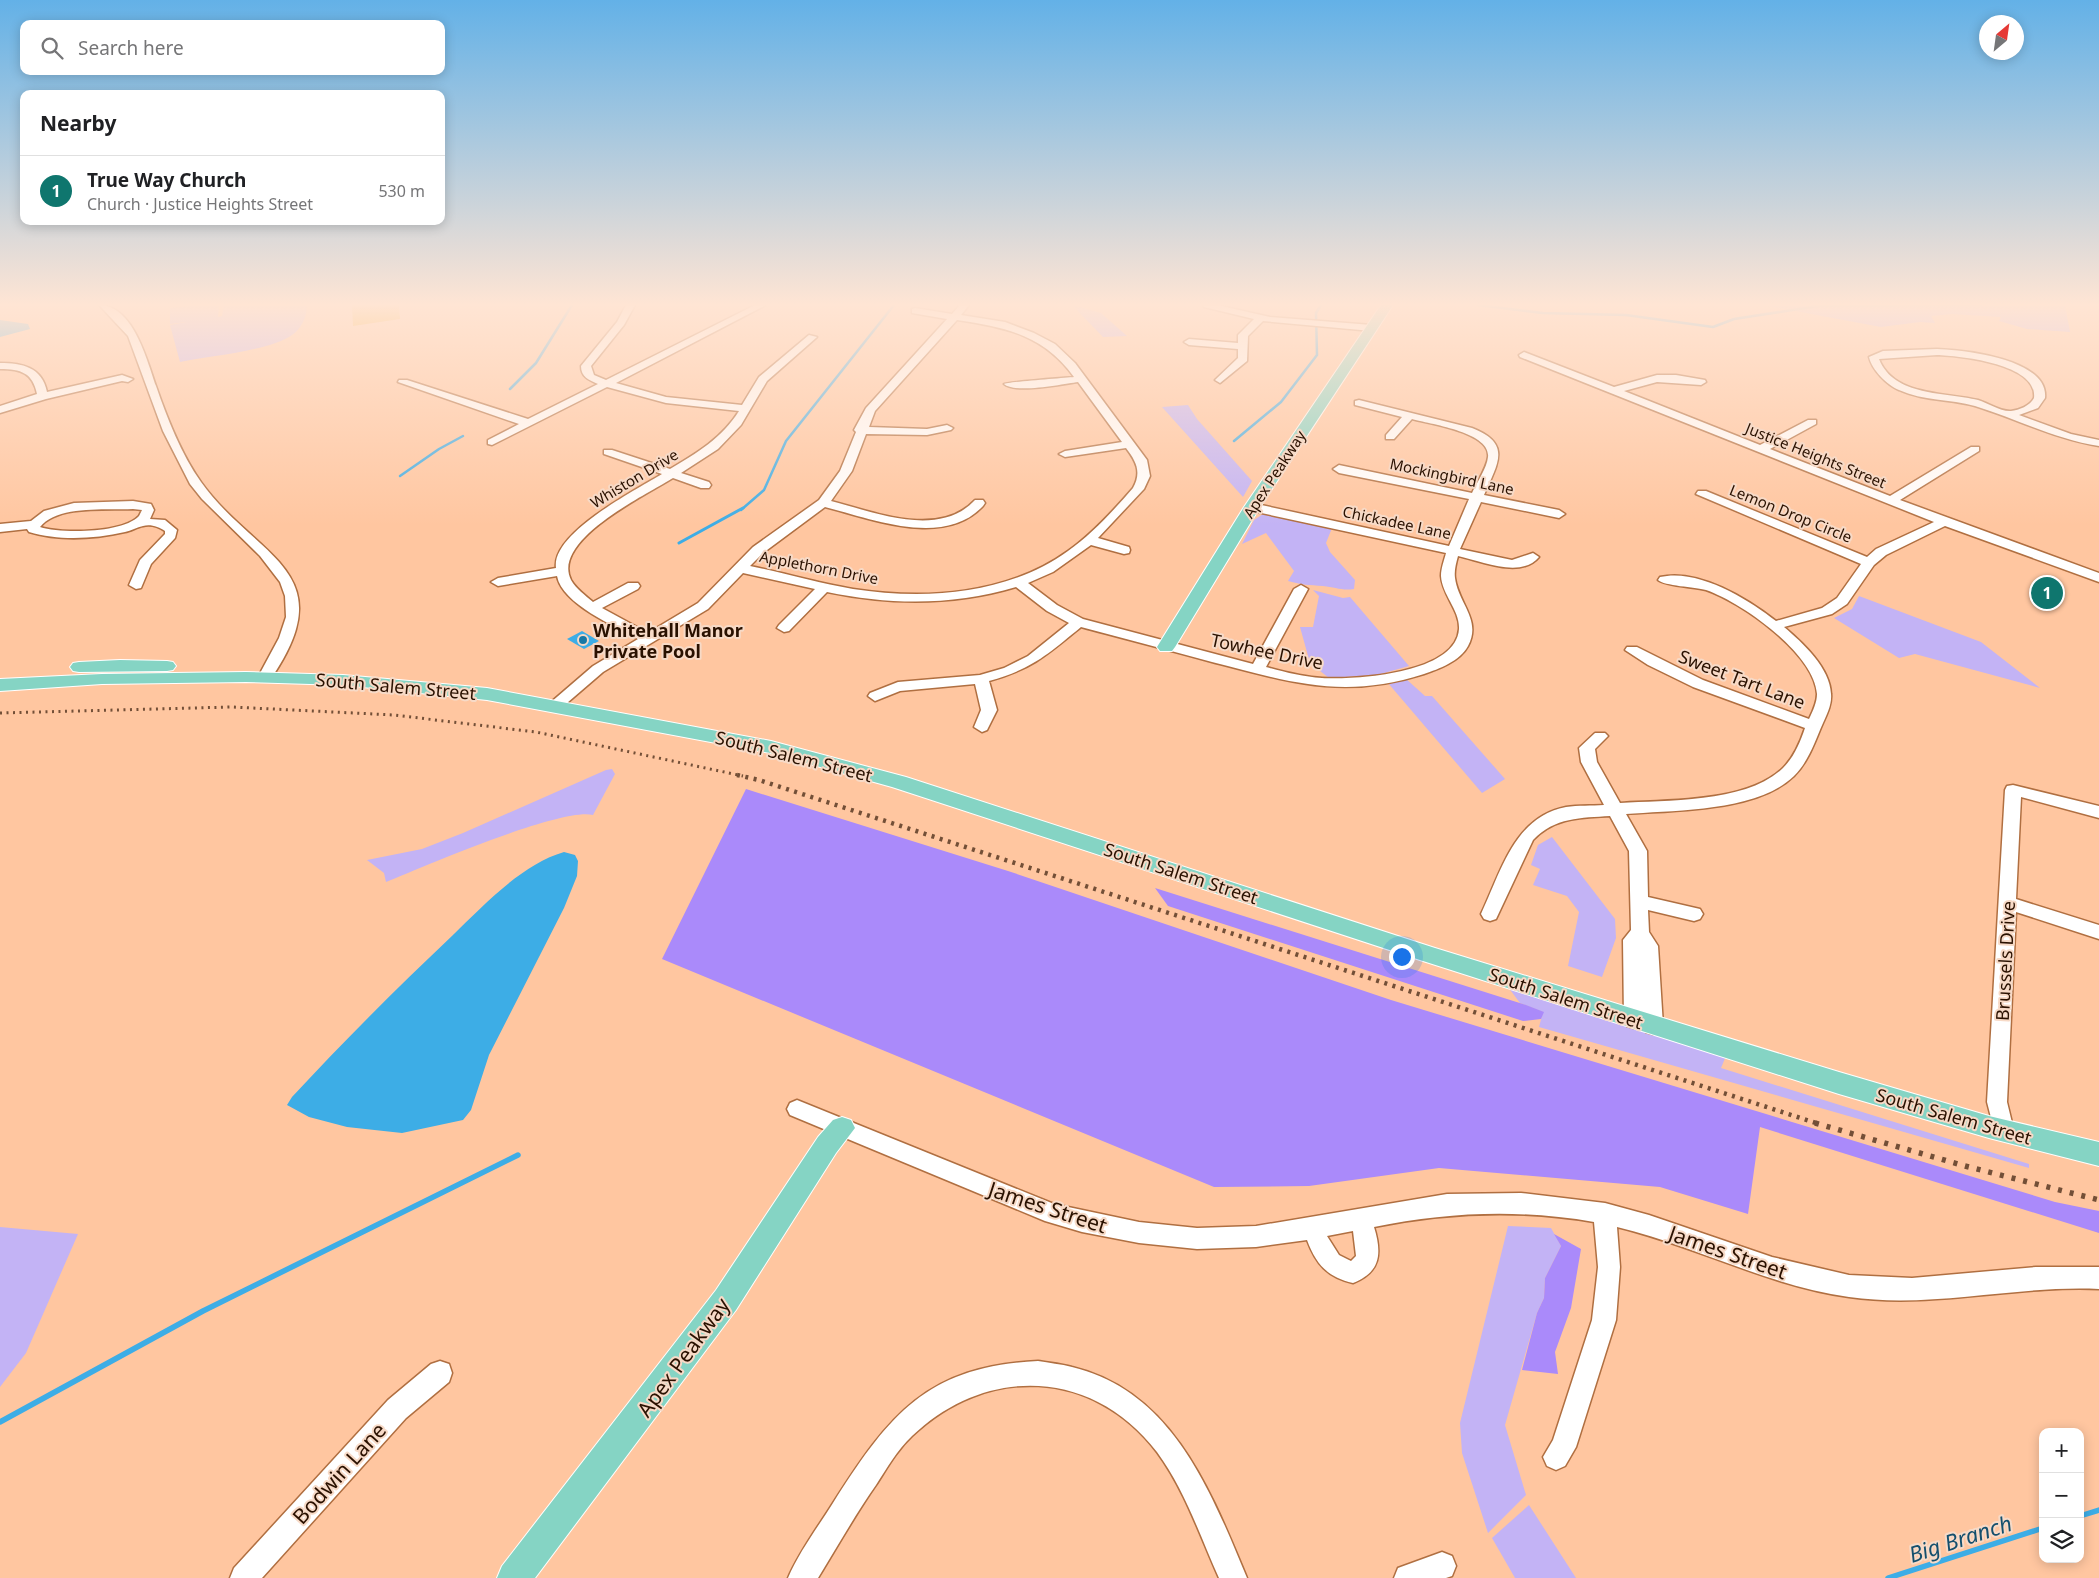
<!DOCTYPE html>
<html lang="en">
<head>
<meta charset="utf-8">
<style>
  body { margin:0; font-family:"Noto Sans",sans-serif; background:#f2f2f2; color:#202124 }
  .controls { position:absolute; right:15px; bottom:15px; display:grid; overflow:hidden; border-radius:10px; box-shadow:0 2px 12px #0003 }
  .controls button { width:45px; height:45px; display:grid; place-items:center; padding:0; border:0; border-bottom:1px solid #e0e0e0; background:#fff; color:#202124; font:25px sans-serif }
  .compass { position:absolute; left:1979px; top:15px; width:45px; height:45px; border-radius:50%; background:#fff; box-shadow:0 2px 12px #0003; rotate:29deg }
  .you { position:absolute; left:1401px; top:956px; width:18px; height:18px; margin:-12px; border:4px solid #fff; border-radius:50%; background:#1a73e8; box-shadow:0 0 0 8px #1a73e833 }
  .badge { display:grid; place-items:center; width:32px; height:32px; border-radius:50%; background:#0f766e; color:#fff; font-size:16px; font-weight:700 }
  .pin { position:absolute; translate:-50% -50%; border:2px solid #fff; box-shadow:0 1px 5px #0006 }
  .list { margin:0; padding:0; list-style:none }
  h2 { display:flex; justify-content:space-between; align-items:center; height:65px; margin:0; padding:0 20px; font-size:21px }
  h2 small { font-size:16px; font-weight:400; color:#757577 }
  .list li { display:grid; grid-template-columns:32px 1fr auto; gap:15px; align-items:center; box-sizing:border-box; height:70px; padding:0 20px; border-top:1px solid #e0e0e0 }
  .list b { display:block; font-size:19px; white-space:nowrap }
  .list p { margin:0; font-size:16px; white-space:nowrap; color:#757577 }
  .list em { font-size:16px; font-style:normal; color:#757577 }
  .icon { flex:none; width:28px; height:28px; fill:none; stroke:currentColor; stroke-width:2; stroke-linecap:round; stroke-linejoin:round }
  .map { position:relative; flex:none; width:2099px; height:1578px; overflow:hidden }
  .search { position:absolute; background:#fff; box-shadow:0 2px 12px #0003; left:20px; top:20px; width:425px; height:55px; display:flex; align-items:center; gap:12px; box-sizing:border-box; padding:0 18px; border-radius:10px; color:#757577; font-size:19px }
  .panel { position:absolute; background:#fff; box-shadow:0 2px 12px #0003; left:20px; top:90px; width:425px; height:135px; border-radius:10px }
  .map>svg:first-child { display:block }
  .green { fill:#c3b3f5 }
  .forest { fill:#aa8afa }
  .water { fill:#3dade6 }
  .lines { fill:none; stroke-linecap:round; stroke-linejoin:round }
  .stream-far2 { stroke:#3dade6; stroke-width:2.5 }
  .stream-far1 { stroke:#3dade6; stroke-width:3 }
  .stream { stroke:#3dade6; stroke-width:5.5 }
  .building { fill:#f1a510 }
  .minor-casing { stroke:#b06f41; stroke-width:3 }
  .major-casing { stroke:#fff; stroke-width:2 }
  .minor { fill:#fff; fill-rule:evenodd }
  .major { fill:#85d4c4; fill-rule:evenodd }
  .rail-far2 { stroke:#734f37; stroke-width:3; stroke-dasharray:2 4.5; stroke-linecap:butt }
  .rail-far1 { stroke:#734f37; stroke-width:4.5; stroke-dasharray:3 5.5; stroke-linecap:butt }
  .rail { stroke:#734f37; stroke-width:5.5; stroke-dasharray:4 8; stroke-linecap:butt }
  .poi-dot { fill:#1778a5; stroke:#f7dac7; stroke-width:2 }
  .labels { text-anchor:middle; dominant-baseline:central; stroke-width:4; stroke-linejoin:round; paint-order:stroke }
  .far-street-label { font-size:15px; fill:#2a1100; stroke:#f7dac7 }
  .poi-label { font-size:18px; font-weight:bold; fill:#2a1100; stroke:#f7dac7; text-anchor:start }
  .street-label { font-size:18px; fill:#2a1100; stroke:#f7dac7 }
  .near-street-label { font-size:21px; fill:#2a1100; stroke:#f7dac7 }
  .near-water-label { font-size:22px; font-style:italic; fill:#144f6d; stroke:#f7dac7 }
</style>
</head>
<body>
<div class="map">
<svg width="2099" height="1578" viewBox="0 0 2099 1578">
  <rect width="100%" height="100%" fill="#ffc6a0"/>
  <g class="green">
    <path d="M200,305h19l-1,12 4,-1 2,-11h83c0,11 -5,23 -15,30 -23,16 -82,21 -112,27l-10,-37 16,-3 -16,2v-16z"/>
    <path d="M1072,305l29,8 26,23 -24,1z"/>
    <path d="M1763,305h302l5,27 -43,-3 -28,-8 2,-4 -49,-3 -21,2 4,7 -15,-1 -39,5z"/>
    <path d="M1188,405l9,14 55,62 -9,16 -81,-90z"/>
    <path d="M1263,514l69,14 -6,15 4,9 25,28 -1,9c-12,2 -19,-2 -31,-3 -14,-1 -21,-1 -35,-5l6,-10 -28,-38 -24,11 12,-24z"/>
    <path d="M1313,590l30,8 7,-1 59,69 -32,9 -48,3 -19,-15 -10,-36h13l6,-31z"/>
    <path d="M1859,596l122,46 59,46 -125,-34 -16,4 -65,-40 18,-9z"/>
    <path d="M1405,678l20,18h7l73,83 -23,14 -94,-110z"/>
    <path d="M612,769l3,5 -22,41c-32,-8 -170,52 -207,67l-2,-9 -17,-13 55,-11 41,-16 143,-63z"/>
    <path d="M1552,837l63,82 1,19 -14,39 -34,-11 11,-54 -12,-16 -34,-11 7,-16 -9,-4 7,-20z"/>
    <path d="M1508,987l218,69 -5,12 308,96v4l-490,-141 4,-15 -23,-9z"/>
    <path d="M1508,1226l43,2 10,18 -16,32 -1,20 -7,15 -32,112 21,70 -38,38 -26,-80 -2,-30z"/>
    <path d="M0,1227l78,7 -52,119 -26,34z"/>
    <path d="M1529,1505l47,73h-61l-23,-40z"/>
  </g>
  <g class="forest">
    <path d="M746,789l262,82 383,129 664,202 44,9v22l-339,-106 -12,87 -88,-27 -221,-19 -130,18 -95,1 -552,-228z"/>
    <path d="M1155,888l371,117 18,7 -3,7 -18,2 -355,-115z"/>
    <path d="M1554,1234l27,15 -10,59 -16,44 3,22 -36,-4 15,-57 7,-15 1,-20 16,-32z"/>
  </g>
  <g class="water">
    <path d="M0,320l28,4 2,5 -30,8z"/>
    <path d="M582,631l17,10 -15,8 -17,-10z"/>
    <path d="M564,852l11,3 3,6 -1,15 -13,32 -75,147 -18,55 -8,10 -61,13 -55,-6 -38,-10 -22,-12 5,-8c52,-56 105,-109 161,-162 30,-29 69,-71 111,-83z"/>
  </g>
  <g class="lines">
    <g class="stream-far2">
      <path d="M1478,305l65,8 83,2 87,12 21,-8 84,-13 162,-1"/>
      <path d="M510,389l26,-26 36,-58"/>
      <path d="M1234,441l47,-39 36,-47 -1,-42 5,-8"/>
      <path d="M400,476l39,-27 24,-13"/>
      <path d="M741,510l23,-20 22,-49 108,-136"/>
    </g>
    <path class="stream-far1" d="M679,543l64,-35"/>
    <g class="stream">
      <path d="M0,1422l203,-111 315,-156"/>
      <path d="M2080,1516l19,-6"/>
      <path d="M1888,1578l155,-50"/>
    </g>
  </g>
  <path class="building" d="M352,305h47l1,14 -47,7z"/>
  <g class="lines">
    <defs>
      <g id="minor">
        <path d="M99,305c34,0 48,55 57,81 11,32 25,68 45,96 54,76 145,88 69,198h-10l-2,-3 21,-39 7,-21 -1,-21 -5,-14 -20,-26 -58,-57 -12,-15 -27,-53 -35,-95z"/>
        <path d="M626,305h9l-11,20 -33,41 3,9 12,5 149,-75h11l-150,78 50,14 76,8 17,-28 50,-42 8,2 -50,44 -26,44 -23,24 -37,24 28,9 2,3 -2,3h-8l-28,-10c-27,17 -122,62 -102,102 5,9 14,15 22,22l35,-19h10l2,3 -2,3 -36,19 46,25 50,-30 55,-56 66,-47 21,-29 16,-39 -2,-2 12,-22 81,-89 -35,-6v-4l3,-1 37,6 8,-9h9l-8,10 44,7 29,11 21,11 20,19 72,97 3,16 -6,13 -46,49 31,9 1,3 -1,3 -5,1 -33,-9 -38,27 -25,11 29,22 26,14 170,45 41,-75 7,-4 7,4 -42,78c18,5 37,10 56,11 32,2 134,-4 137,-49 1,-19 -17,-34 -18,-53 0,-8 3,-15 5,-23l-194,-42 -6,-4 6,-4 197,43 20,-47 -130,-26 -6,-4 6,-4 133,28c5,-11 15,-25 16,-36 3,-25 -59,-33 -76,-38l-18,20h-8v-4l16,-18 -47,-12v-4l4,-1 113,28c41,16 25,36 12,67l75,15 6,4 -6,4 -78,-16 -21,47 52,11 21,-7 6,4c-18,22 -58,4 -81,-1 -2,7 -4,15 -3,22 3,25 27,42 13,68 -8,15 -29,23 -44,28 -81,26 -134,8 -212,-12 -43,-12 -87,-23 -131,-35 -34,28 -49,42 -92,54l8,29 -10,20 -5,2 -8,-5 7,-17 -6,-26 -75,7 -25,10 -7,-5 2,-3 28,-11 82,-7 24,-7 24,-12 41,-33 -22,-12 -31,-24c-63,19 -126,18 -189,5l-38,39 -5,1 -7,-4 2,-3 36,-36 -72,-16 -35,36 -105,63 -43,37 -5,2 -8,-5 3,-3 43,-37 45,-27c-23,-13 -76,-35 -81,-63l-59,10 -7,-4 7,-4 58,-10c-5,-35 80,-78 106,-94l-58,-20v-4h8l58,19c27,-16 52,-31 69,-58l-73,-8 -59,-16 -115,58 -4,-1v-4l31,-16 -121,-42 1,-2h8l121,39 70,-35c-9,-4 -17,-7 -17,-18l36,-44zM957,320c48,7 87,15 117,57 -10,1 -68,5 -70,7 11,10 59,0 74,-2l44,60 -57,9 -6,3 6,3 61,-9c10,13 16,24 7,40 -19,22 -42,47 -65,63 -61,44 -143,49 -215,38 -35,-6 -69,-16 -103,-23l13,-13 62,-46c47,12 119,41 158,-1l2,-3 -2,-3h-8c-36,39 -101,12 -144,1l21,-30 14,-37 61,1 24,-5 2,-2 -6,-3 -20,4 -58,-2 6,-16z"/>
        <path d="M1203,305h14l53,12 102,8 5,3 -5,3 -109,-10 -15,15 -1,25 -27,22 -5,-3 23,-22v-9l-49,-4 -5,-3 5,-3 49,4v-8l16,-16 -50,-12z"/>
        <path d="M1937,349c27,1 112,10 108,49l-7,10 -19,7 52,19 28,6v6c-44,-7 -82,-27 -124,-40 -25,-7 -52,-5 -76,-16 -12,-5 -27,-20 -30,-33l14,-6zM1937,355c24,1 101,9 97,43 -4,8 -15,12 -23,13 -10,1 -23,-8 -33,-11 -32,-8 -84,-3 -99,-41z"/>
        <path d="M1524,352l90,35 43,-12h19l29,5 1,2 -5,3 -44,-3 -33,9 136,54 48,-25h8v4l-46,25 120,47 81,-49h8v4l-79,49 199,73v9l-154,-56 -59,29 -12,10 -27,39 -15,10 -48,13c19,16 46,41 47,67 1,10 -4,20 -8,29 -8,18 -14,38 -29,53 -37,36 -120,34 -168,38l21,37 1,46 52,12 3,5 -3,5 -6,2 -46,-11 1,22 9,14 5,80 -3,6 -7,2 -7,-2 -3,-11 -2,5 -7,2 -7,-2 -3,-6 -1,-80 8,-10 -2,-79 -19,-35c-29,2 -55,1 -77,24l-37,79 -6,2 -6,-2 -3,-5c20,-42 33,-97 85,-107 12,-2 26,-1 38,-2l-23,-43 -2,-14 16,-15h10l3,3 -13,13 2,13 23,41c47,-3 127,0 163,-35 11,-11 17,-25 22,-40l-112,-41 -45,-22 -23,-15 2,-3h10l66,33 106,39c4,-8 8,-17 8,-25 -3,-41 -76,-92 -111,-104 -11,-3 -42,-4 -48,-10l2,-3c38,-9 88,22 116,44l46,-13 15,-10 24,-34 -165,-70 2,-3h8l161,66 9,-8 58,-27 -414,-165 -1,-2z"/>
        <path d="M0,363c22,0 42,4 47,29l75,-17 11,4 -5,3 -6,-1 -76,18 -46,14v-7l37,-12c-4,-21 -16,-25 -37,-25z"/>
        <path d="M133,501l18,3 3,6 -4,9 15,1 12,10 -2,8 -24,26 -10,24 -5,1 -7,-4 11,-25 25,-26v-3c-6,-4 -14,-7 -22,-5 -6,1 -12,5 -18,6 -31,7 -66,9 -96,0l-2,-3 -27,3v-8l31,-3 13,-10 30,-8zM133,509l9,1 -3,6c-16,17 -77,18 -99,11 17,-22 67,-17 93,-18z"/>
        <path d="M2013,785l86,21v12l-78,-21 -5,102 83,26v14l-83,-27 -9,190 7,29 -4,6 -7,3 -7,-3 -9,-35 18,-312 2,-4z"/>
        <path d="M797,1100l257,104 85,18 58,6 59,-2 191,-32 74,-1 84,10 44,12 123,42 77,18 63,3 124,-11h63v22c-83,-4 -167,20 -250,8 -80,-11 -153,-51 -232,-70l3,40 -4,53 -40,127 -11,19 -9,4 -9,-4 -4,-9 10,-17 39,-120 6,-53 -4,-45c-75,-13 -146,-10 -220,5 8,26 7,45 -21,56 -26,-6 -37,-19 -46,-43l-51,7 -59,2 -58,-6 -57,-11 -37,-11 -255,-106 -3,-6 3,-6zM1353,1231l3,25 -5,5 -12,-6 -12,-19z"/>
        <path d="M440,1361l9,3 3,9 -3,9 -43,36 -144,160h-32l4,-10 154,-168 43,-36z"/>
        <path d="M1038,1361c11,2 23,3 34,6 101,24 139,125 175,211h-28c-19,-42 -34,-88 -62,-126 -64,-84 -171,-87 -245,-16 -15,14 -25,32 -36,49 -21,30 -39,62 -58,93h-30c11,-26 30,-51 45,-75 56,-88 94,-137 205,-142z"/>
        <path d="M1442,1552l10,4 4,10 -4,10 -6,2h-52l4,-10z"/>
      </g>
      <g id="major">
        <path d="M1381,305h12l-133,202 -85,140 -3,4h-12l-3,-4 87,-140z"/>
        <path d="M120,660l47,1 6,1 3,4 -3,4 -6,1 -88,1 -6,-1 -3,-4 3,-4 6,-1z"/>
        <path d="M246,672l97,3 144,13 284,53 135,36 529,171 404,124 150,44 110,26v24l-110,-28 -150,-44 -416,-133 -531,-174 -122,-34 -283,-53 -144,-15 -97,-3 -144,2 -102,7v-12l102,-5z"/>
        <path d="M842,1117l9,3 4,8 -19,25 -100,157 -201,268h-38l5,-12 214,-276 102,-153 15,-17z"/>
      </g>
    </defs>
    <use href="#minor" class="minor-casing"/>
    <use href="#major" class="major-casing"/>
    <use href="#minor" class="minor"/>
    <use href="#major" class="major"/>
    <path class="rail-far2" d="M0,713l232,-6 162,8 142,17 207,44"/>
    <path class="rail-far1" d="M737,775l22,5 1060,344"/>
    <path class="rail" d="M1815,1123l150,43 134,34"/>
  </g>
  <linearGradient id="sky" x2="0" y2="1"><stop stop-color="#63b1e7"/><stop offset="0.58" stop-color="#ffe5d4"/><stop offset="1" stop-color="#ffe5d4" stop-opacity="0"/></linearGradient>
  <rect width="2099" height="525" fill="url(#sky)"/>
  <circle class="poi-dot" cx="583" cy="640" r="5"/>
  <g class="labels">
    <g class="far-street-label">
      <text transform="translate(1816 455) rotate(22)">Justice Heights Street</text>
      <text transform="translate(1274 474) rotate(-57)">Apex Peakway</text>
      <text transform="translate(1452 476) rotate(12)">Mockingbird Lane</text>
      <text transform="translate(634 478) rotate(-31)">Whiston Drive</text>
      <text transform="translate(1791 513) rotate(22)">Lemon Drop Circle</text>
      <text transform="translate(1397 522) rotate(12)">Chickadee Lane</text>
      <text transform="translate(819 567) rotate(11)">Applethorn Drive</text>
    </g>
    <g class="poi-label">
      <text x="593" y="630">Whitehall Manor<tspan x="593" dy="21">Private Pool</tspan></text>
    </g>
    <g class="street-label">
      <text transform="translate(1267 651) rotate(12)">Towhee Drive</text>
      <text transform="translate(1742 679) rotate(21)">Sweet Tart Lane</text>
      <text transform="translate(396 686) rotate(5)">South Salem Street</text>
      <text transform="translate(794 756) rotate(14)">South Salem Street</text>
      <text transform="translate(1181 873) rotate(18)">South Salem Street</text>
      <text transform="translate(2005 961) rotate(-87)">Brussels Drive</text>
      <text transform="translate(1566 998) rotate(18)">South Salem Street</text>
      <text transform="translate(1954 1116) rotate(16)">South Salem Street</text>
    </g>
    <g class="near-street-label">
      <text transform="translate(1048 1207) rotate(18)">James Street</text>
      <text transform="translate(1728 1252) rotate(19)">James Street</text>
      <text transform="translate(683 1357) rotate(-54)">Apex Peakway</text>
      <text transform="translate(339 1473) rotate(-48)">Bodwin Lane</text>
    </g>
    <g class="near-water-label">
      <text transform="translate(1960 1538) rotate(-18)">Big Branch</text>
    </g>
  </g>
</svg>
<div class="controls">
<button>+</button>
<button>−</button>
<button><svg class="icon" aria-label="layers" viewBox="0 0 24 24"><path d="M12 4l9 5-9 5-9-5zM3 14l9 5 9-5"/></svg></button>
</div>
<svg class="compass" viewBox="-18 -18 36 36"><path d="M0-13l5 13h-10z" fill="#e53935"/><path d="M0 13l5-13h-10z" fill="#757577"/></svg>
<div class="you"></div>
<div class="pin badge" style="left:2047px;top:593px">1</div>
<div class="search"><svg class="icon" aria-label="search" viewBox="0 0 24 24"><circle cx="10" cy="10" r="6"/><path d="M15 15l6 6"/></svg>Search here</div>
<section class="panel">
<h2>Nearby<small></small></h2>
<ul class="list">
<li><span class="badge">1</span><div><b>True Way Church</b><p>Church · Justice Heights Street</p></div><em>530 m</em></li>
</ul>
</section>
</div>
</body>
</html>
